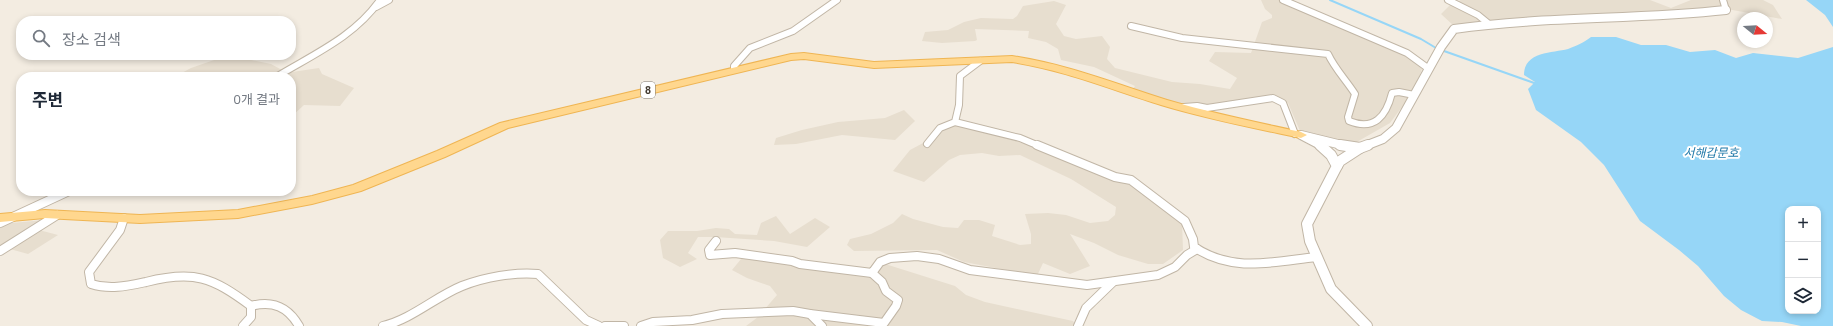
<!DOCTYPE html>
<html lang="ko">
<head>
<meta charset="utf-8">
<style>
  body { margin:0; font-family:"IBM Plex Sans","Noto Sans KR",sans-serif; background:#f2f2f3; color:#1f2937 }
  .controls { position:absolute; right:12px; bottom:12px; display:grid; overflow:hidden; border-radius:8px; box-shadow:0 2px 6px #0003 }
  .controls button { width:36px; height:36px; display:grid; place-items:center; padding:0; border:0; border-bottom:1px solid #e0e1e3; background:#fff; color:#1f2937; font:20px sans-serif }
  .compass { position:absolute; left:1737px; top:12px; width:36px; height:36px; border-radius:50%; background:#fff; box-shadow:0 2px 6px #0003; rotate:108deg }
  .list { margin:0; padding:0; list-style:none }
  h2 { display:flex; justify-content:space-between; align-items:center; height:52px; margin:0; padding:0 16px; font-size:17px }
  h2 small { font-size:13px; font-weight:400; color:#747a83 }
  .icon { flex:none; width:22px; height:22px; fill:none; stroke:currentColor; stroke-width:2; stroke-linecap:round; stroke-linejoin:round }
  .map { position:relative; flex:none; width:1833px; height:326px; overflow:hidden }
  .search { position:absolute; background:#fff; box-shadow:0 2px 6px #0003; left:16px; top:16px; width:280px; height:44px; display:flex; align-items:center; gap:10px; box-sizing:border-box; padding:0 14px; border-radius:16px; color:#747a83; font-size:15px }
  .panel { position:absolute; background:#fff; box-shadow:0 2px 6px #0003; left:16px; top:72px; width:280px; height:124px; border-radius:16px }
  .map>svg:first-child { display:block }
  .residential { fill:#e7decf }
  .water { fill:#96d6f7; fill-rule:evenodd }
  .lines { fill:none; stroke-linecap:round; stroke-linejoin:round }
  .stream { stroke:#96d6f7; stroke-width:2 }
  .minor-far1-casing { stroke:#c1b6a6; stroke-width:8 }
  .minor-casing { stroke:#c1b6a6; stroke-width:10 }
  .tertiary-far1-casing { stroke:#c1b6a6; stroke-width:10 }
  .tertiary-casing { stroke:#c1b6a6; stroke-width:12 }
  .primary-casing { stroke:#efb553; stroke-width:2 }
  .minor-far1 { stroke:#fff; stroke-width:6 }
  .minor { stroke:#fff; stroke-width:8 }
  .tertiary-far1 { stroke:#fff; stroke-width:8 }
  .tertiary { stroke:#fff; stroke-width:10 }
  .primary { fill:#ffd78e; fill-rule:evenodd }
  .labels { text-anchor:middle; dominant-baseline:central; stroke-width:4; stroke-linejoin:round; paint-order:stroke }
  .shield { fill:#fff; stroke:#7c7670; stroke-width:1 }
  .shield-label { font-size:10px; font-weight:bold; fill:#443c32 }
  .water-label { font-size:12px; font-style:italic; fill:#1f78a8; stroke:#fff }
</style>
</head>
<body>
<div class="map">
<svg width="1833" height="326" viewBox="0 0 1833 326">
  <rect width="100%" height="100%" fill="#f3ece1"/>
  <g class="residential">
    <path d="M1261,0h26l124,58 11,11 -8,22 -24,32 -35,20 -23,-2 -32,-10 -12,-28 -14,-8 -71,12 -52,-7 -19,-10 3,-4 -41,-19 -33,-7 -3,-11 -12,-7 -18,-4 1,-7 -54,-2 2,11 -2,1 -33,2 -20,-2 3,-9 23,-2 16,-8 17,-4 32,1 4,-3 6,-10 31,-5 12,4 -10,19 8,12 12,3 26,-3 8,11 -3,12 8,9 57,14 28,2 30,5 7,-11 -28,-17 6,-9 36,1 11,-31 10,-4v-3l-7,-6z"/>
    <path d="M1461,0h189l21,8 20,-8h72l10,5 9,14 -55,-10 -273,17 -13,-12 10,-10z"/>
    <path d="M241,58l30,6 11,6 10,2 27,-4 3,6 32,14 -14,18 -36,-1 -13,12v-40h-117l17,-9 26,-9z"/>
    <path d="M904,110l11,11 -20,19 -53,-5 -46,9 -22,1 2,-7 26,-8 36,-8 47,-4z"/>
    <path d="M956,123l89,27 83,32 54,40 1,28 -20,14h-15l-30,-9 -24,-12 -24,-9 20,32 -20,8 -27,-11 -6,13 -73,-14 -27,-12 -83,1 -7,-6 3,-6 21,-5 22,-11 9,-9 11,5 30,8 15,1 6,-8h15l16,5 -3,11 28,9 11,-1v-10l-6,-20 23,-1 18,2 24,8 18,-2 7,-6 1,-8 -45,-28 -51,-24 -21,1 -17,-3 -22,2 -11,5 -25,22 -31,-11 17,-21 15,-8 16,-16z"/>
    <path d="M776,216l14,18 25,-16 15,9 -23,20 -33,-6 -59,-4h-17l-10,16 9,6 -17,8 -17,-9 -3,-18 8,-9h29l19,-3 13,1 6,5 22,1 4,-12z"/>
    <path d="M45,220l-6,10 19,5 -30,19 -18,-5 -10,6v-31z"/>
    <path d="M746,253l121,19 15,-9 73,23 11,9 19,7 88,19 3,5h-330l12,-9 19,-22 -7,-9 -23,-8 -15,-8z"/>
  </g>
  <g class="water">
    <path d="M1806,0h27v27l-8,-12z"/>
    <path d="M1591,37h25l25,8h25l24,7 25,-2 21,8 17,-5 45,5 35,-11v279h-32l-19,-4 -20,-1 -21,-11 -17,-14 -26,-30 -19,-16 -39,-29 -36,-56 -23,-23 -45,-32 -8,-21 7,-7 -11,-7c0,-24 29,-22 44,-26 8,-3 17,-7 23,-12zM1788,209h30v102h-30z"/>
  </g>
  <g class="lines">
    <g class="stream">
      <path d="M1330,0l91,39 15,9"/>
      <path d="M1444,51l93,33"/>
    </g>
    <defs>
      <g id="minor-far1">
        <path d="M1283,0l124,53 22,16"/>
        <path d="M1448,0l30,15 11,9"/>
        <path d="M1723,0l3,10"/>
        <path d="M376,7l13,-7"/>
        <path d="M1131,26l51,12 146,16c7,15 18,26 27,40l-7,23 1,4c25,10 37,-4 43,-28l7,-1 15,3"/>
        <path d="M734,70v-4l16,-18 43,-17 44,-31"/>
        <path d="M276,77c38,-23 78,-40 104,-77"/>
        <path d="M1184,107l13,-1 10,2 66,-10 10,5 12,31"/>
        <path d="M955,122l65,16 19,8"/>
        <path d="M927,144l13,-16 15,-6 4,-17 1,-29 20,-15"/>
      </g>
      <g id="minor">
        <path d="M1037,145l78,32 16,3 54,41 8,18 1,8c39,26 78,15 122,10"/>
        <path d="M124,218l-4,12 -31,42 2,12c19,6 36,2 55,-2 48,-12 66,-5 105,24v11l-8,9"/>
        <path d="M0,223l69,-32"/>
        <path d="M716,241l-7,9 1,5 25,-2 57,8 8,3 72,9 8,-11 10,-4 27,-2 22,3 31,11 117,15 71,-10 17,-8 12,-12 10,-6"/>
        <path d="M0,251l57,-36"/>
        <path d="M251,306c22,-6 37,1 48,20"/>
        <path d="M810,314l74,9 12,-17 2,-6 -12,-9 -4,-9 -10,-9"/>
        <path d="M383,326c29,-7 52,-29 79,-40 23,-9 52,-14 76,-12l48,46 13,6"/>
        <path d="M605,326h19"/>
        <path d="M641,326l12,-4 39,-2 30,-6 71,-3 17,3 12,12"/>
        <path d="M1078,326l8,-18 27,-26"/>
      </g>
      <g id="tertiary-far1">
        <path d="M1322,146l-21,-11 45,11"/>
        <path d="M1365,146l18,-7 13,-11 45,-81 13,-18c90,-13 181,-9 272,-19"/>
      </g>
      <g id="tertiary">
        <path d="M1320,145l11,10 6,11 -30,58 3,17 21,48 36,37"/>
        <path d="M1340,145l20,3 8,-3"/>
        <path d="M1337,166l3,-5 20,-13"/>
      </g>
      <path id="primary" d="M804,53l70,9 138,-6c54,8 104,28 155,44 44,13 89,22 134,32l6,3 -6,3c-47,-10 -94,-19 -140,-33 -49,-15 -97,-35 -149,-43l-138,6 -70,-9 -13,1 -283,68 -63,29 -84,34 -49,13 -74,14 -98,5 -95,-5 -45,4v-8l45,-4 95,5 98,-5 74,-14 41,-11 84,-34 63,-28 291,-69z"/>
    </defs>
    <use href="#minor-far1" class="minor-far1-casing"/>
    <use href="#minor" class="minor-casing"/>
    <use href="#tertiary-far1" class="tertiary-far1-casing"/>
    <use href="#tertiary" class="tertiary-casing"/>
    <use href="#primary" class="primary-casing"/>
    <use href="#minor-far1" class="minor-far1"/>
    <use href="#minor" class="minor"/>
    <use href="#tertiary-far1" class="tertiary-far1"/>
    <use href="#tertiary" class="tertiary"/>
    <use href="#primary" class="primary"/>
  </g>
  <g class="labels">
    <rect class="shield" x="641" y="82" width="14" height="16" rx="3"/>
    <g class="shield-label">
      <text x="648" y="90">8</text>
    </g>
    <g class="water-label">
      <text x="1711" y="152">서해갑문호</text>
    </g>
  </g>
</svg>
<div class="controls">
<button>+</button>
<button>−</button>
<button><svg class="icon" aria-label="layers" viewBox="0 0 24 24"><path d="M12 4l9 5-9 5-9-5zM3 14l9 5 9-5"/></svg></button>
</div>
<svg class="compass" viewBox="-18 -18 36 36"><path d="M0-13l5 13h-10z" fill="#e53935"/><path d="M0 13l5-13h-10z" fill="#747a83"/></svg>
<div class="search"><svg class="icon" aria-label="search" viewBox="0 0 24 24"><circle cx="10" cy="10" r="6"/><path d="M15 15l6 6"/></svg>장소 검색</div>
<section class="panel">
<h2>주변<small>0개 결과</small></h2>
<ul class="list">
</ul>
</section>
</div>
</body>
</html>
